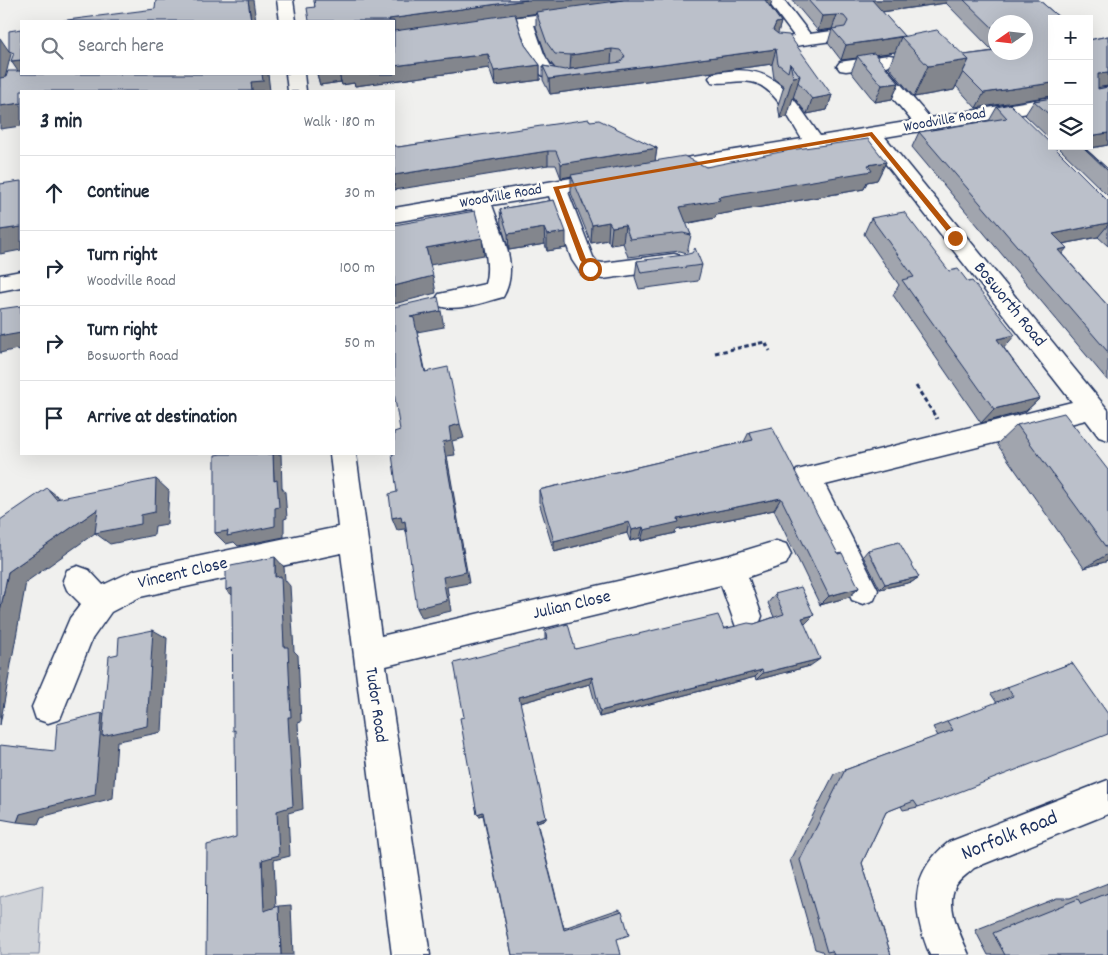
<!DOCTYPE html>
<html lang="en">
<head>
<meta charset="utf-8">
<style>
  body { margin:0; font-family:Dekko,sans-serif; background:#f2f2f3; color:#1f2937 }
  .controls { position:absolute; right:15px; top:15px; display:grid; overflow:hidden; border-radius:0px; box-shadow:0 5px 20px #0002 }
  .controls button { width:45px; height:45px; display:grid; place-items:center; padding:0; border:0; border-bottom:1px solid #e0e1e3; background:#fff; color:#1f2937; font:25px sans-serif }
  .compass { position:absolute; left:988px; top:15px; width:45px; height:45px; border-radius:50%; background:#fff; box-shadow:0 5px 20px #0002; rotate:256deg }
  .stop { position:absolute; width:15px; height:15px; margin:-11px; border:4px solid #b45309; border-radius:50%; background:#fff }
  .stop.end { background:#b45309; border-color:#fff; box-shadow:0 1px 5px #0008 }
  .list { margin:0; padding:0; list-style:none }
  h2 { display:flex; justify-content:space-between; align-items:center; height:65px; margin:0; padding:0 20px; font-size:21px }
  h2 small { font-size:16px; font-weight:400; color:#747a83 }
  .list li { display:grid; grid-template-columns:32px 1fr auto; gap:15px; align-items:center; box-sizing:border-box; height:75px; padding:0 20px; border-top:1px solid #e0e1e3 }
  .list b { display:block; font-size:19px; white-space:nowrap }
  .list p { margin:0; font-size:16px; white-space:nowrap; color:#747a83 }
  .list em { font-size:16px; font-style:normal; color:#747a83 }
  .icon { flex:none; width:28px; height:28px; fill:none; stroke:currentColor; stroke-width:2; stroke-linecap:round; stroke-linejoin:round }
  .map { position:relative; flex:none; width:1108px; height:955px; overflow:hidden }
  .search { position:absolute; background:#fff; box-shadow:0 5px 20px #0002; left:20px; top:20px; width:375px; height:55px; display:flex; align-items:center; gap:12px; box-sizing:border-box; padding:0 18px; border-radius:0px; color:#747a83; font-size:19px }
  .panel { position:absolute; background:#fff; box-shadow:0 5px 20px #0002; left:20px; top:90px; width:375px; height:365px; border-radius:0px }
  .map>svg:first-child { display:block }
  .green { fill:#d0d3d8; stroke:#76819b }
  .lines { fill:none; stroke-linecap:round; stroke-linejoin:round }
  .minor-casing { stroke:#1b2f5e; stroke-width:3 }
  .path { stroke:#1b2f5e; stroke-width:3; stroke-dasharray:4.5 3; stroke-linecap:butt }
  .minor { fill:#fdfcf7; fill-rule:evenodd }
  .wall { fill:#a1a5ae; stroke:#1b2f5e; fill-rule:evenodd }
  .shaded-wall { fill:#83868d; stroke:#1b2f5e }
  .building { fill:#bbc0ca; stroke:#1b2f5e }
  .route { fill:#b45309 }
  .labels { text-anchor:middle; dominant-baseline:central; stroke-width:5; stroke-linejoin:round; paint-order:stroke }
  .far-street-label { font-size:15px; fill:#1b2f5e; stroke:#fdfcf7 }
  .street-label { font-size:18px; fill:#1b2f5e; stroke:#fdfcf7 }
  .near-street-label { font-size:21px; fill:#1b2f5e; stroke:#fdfcf7 }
</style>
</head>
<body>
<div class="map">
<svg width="1108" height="955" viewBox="0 0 1108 955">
  <rect width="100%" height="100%" fill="#f0f0ee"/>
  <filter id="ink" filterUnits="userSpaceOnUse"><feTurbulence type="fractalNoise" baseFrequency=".02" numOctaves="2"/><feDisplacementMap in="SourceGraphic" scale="10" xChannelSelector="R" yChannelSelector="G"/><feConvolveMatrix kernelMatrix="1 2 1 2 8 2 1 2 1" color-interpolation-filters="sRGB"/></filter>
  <g filter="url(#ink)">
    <path class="green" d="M43,885l-4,70h-39v-58z"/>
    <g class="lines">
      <defs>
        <g id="minor">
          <path d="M277,0h16l3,21h-16z"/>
          <path d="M767,0h17l26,34 22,-3 6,1 3,4 -3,4 -6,1 -52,7 -6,-1 -3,-4 3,-4 20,-3z"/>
          <path d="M573,10l6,1 2,4 -2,4 -45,6 10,29 7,12 12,5 20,1 3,4 -3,4c-45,11 -54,-17 -65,-53l-36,5 -6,-1 -3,-4 3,-4 6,-1z"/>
          <path d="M889,55l6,1 3,4 -3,4 -10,2 45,52 122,-21v12l-167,28 223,273v30l-9,-3 -13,-17 -261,65 53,105 -4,10 -11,4 -11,-4 -59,-122 4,-8 275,-68 -205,-262 -206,36 -7,-2 -3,-5 3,-5 7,-2 141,-23c-12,-18 -27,-53 -51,-57 -13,-3 -27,3 -39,0l-3,-4 3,-4c61,-15 77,18 108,62l92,-15 -44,-53 -22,3 -6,-1 -3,-4 3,-4 6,-1z"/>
          <path d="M286,74h18l2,17h-18z"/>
          <path d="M607,172l7,2 3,5 -3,5 -46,8 25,65 4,5 6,1 71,-9 8,2 3,6 -3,6 -79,11 -21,-4 -10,-15 -23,-64 -57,9c10,29 28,63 11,92 -18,5 -46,15 -64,9l-4,-6 4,-6 46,-10c7,-25 -5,-52 -13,-75l-78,13v-14z"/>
          <path d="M21,271v16l-21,4v-16z"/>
          <path d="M330,454h26l25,182 349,-81 46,-14 10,3 5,10 -5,10 -38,13 14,39 -4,11 -11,4 -11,-4 -15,-42 -335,81 44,289h-38l-51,-402 -201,44 -29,15 -19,27 -32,80 -12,4 -12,-4 -4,-12 38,-89 11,-14 -14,-14 -4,-10 4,-10 11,-4 11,4 14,15 32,-15 203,-43z"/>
          <path d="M1108,780v34l-134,54c-6,6 -15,11 -19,19 -10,21 7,50 14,68h-39c-18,-44 -22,-81 19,-113z"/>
        </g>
      </defs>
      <use href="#minor" class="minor-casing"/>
      <g class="path">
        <path d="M715,353l50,-11 5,9"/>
        <path d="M916,386l21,33"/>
      </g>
      <use href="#minor" class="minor"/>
    </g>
    <g class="wall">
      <path d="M314,0h458l-2,7 11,15 -4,12 55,61 -5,15 -20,4 -14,-18 -6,21 -7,1 -2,-13 6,-19 -10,-7 -2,-15 -222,30 -7,-14v-14l12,2 -8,-10 -11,-31v-14l-20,3 9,29 15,20v15l-45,6 -6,-18 -134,18 -1,-3 -12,2 -1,-3 -21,3 -3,-11h77l-79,-67z"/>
      <path d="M792,0h247l22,19 -85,89 -20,-22 -2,4 -40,7 -25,-30 6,-15 -20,3 24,28 -7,16 -17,3 -24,-30 6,-14 -16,2 -13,-17 4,-14 -14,2zM946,3l47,48 -29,4 -60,-19 -22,-24zM996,22l30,30h-30z"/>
      <path d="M1108,36v50l-10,1v2l10,-2v58l-22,4 22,20v27l-51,-50h32v-106z"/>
      <path d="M1052,98v43l-27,-26 9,-14z"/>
      <path d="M997,107l111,94v45l-10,-9 -35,7 -1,10 46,52v75l-196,-234 7,-15 70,-11z"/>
      <path d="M590,121l67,27 -2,13 51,6 180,-5 -9,18 -10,2 -3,7 -148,26 -1,3 -29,6 5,11 -4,18 -7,-2 -52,6 -5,-14 -13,2 -2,-5 -17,3 -20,-50v-17l-10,2 -5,-13h-8l-150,-18z"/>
      <path d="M554,200l12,48 -19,3 -2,-7 -36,6 -8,-25 -1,-16z"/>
      <path d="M871,218l133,130 36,50 -14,13 -45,12 -88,-128 6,-10 -35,-51z"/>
      <path d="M637,261l65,4 -4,16 -59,8 -4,-12z"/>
      <path d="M1017,425l91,45v91l-24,7 -87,-124z"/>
      <path d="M749,432l89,122 21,34 -10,9 -29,8 -46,-95 -98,20 -1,3 -34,8 -1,-3 -10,3 -3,-8 -73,19 -15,-50v-12l205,-48z"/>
      <path d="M868,550l51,27 -7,5 -32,7 -17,-33z"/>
      <path d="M775,594l39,21 -10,9 6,42 -54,14 -1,-3 -156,40 -9,-33 -70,19 26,116 -9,3 27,106 55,-19 3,2 -110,44 -29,-140 -3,1 -3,-2 -13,-97 81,-77v-10l30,19 179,-25 20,-7 -6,-14z"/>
      <path d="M1072,663l-154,144 -15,3 -2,-4 -15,6 -24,51 29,92h-67l-2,-4 -7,-2 -25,-89 44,-86 104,-38 -5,-9 64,-24 -6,-9z"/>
      <path d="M1108,883v72h-120l-13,-25 82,-32h13z"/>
    </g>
    <g class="shaded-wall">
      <path d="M248,0h5l3,21h-5z"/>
      <path d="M527,0h102l-235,34v-13h-5v-2z"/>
      <path d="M764,0h8l-2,7z"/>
      <path d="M872,0h75l-1,3 -80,11z"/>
      <path d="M837,15l-5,14 -14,2 4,-15z"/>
      <path d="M781,22l-4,15 -4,-7 3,-7z"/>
      <path d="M901,37l-6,15 -36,5 -2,-1v2l-16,2 5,-15z"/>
      <path d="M0,38l11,16 -8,32 -3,1z"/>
      <path d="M612,49l-1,15 -41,5 1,-14z"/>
      <path d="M776,49l-4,15 -222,30 -1,-15z"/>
      <path d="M488,54l1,14 -134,18 -1,-3 -12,2 -3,-11h55v-8z"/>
      <path d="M21,60v14l5,9 -15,-22z"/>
      <path d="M969,60l-15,30 -40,7 14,-31z"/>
      <path d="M540,65v15l-45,6 -1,-15z"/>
      <path d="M1108,73v13l-19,3 9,-15z"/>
      <path d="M262,74h6l2,17h-18l-1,-9z"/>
      <path d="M317,74h22l2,8 -21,3z"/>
      <path d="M800,76l-13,41 -7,1 13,-41z"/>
      <path d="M899,83l-7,16 -17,3 7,-17z"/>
      <path d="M1052,83v13l-76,12 8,-15z"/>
      <path d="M832,95l-5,15 -20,4 5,-15z"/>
      <path d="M21,103v23l-21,3v-23z"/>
      <path d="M1108,133v12l-23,4 -3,-3h7v-10z"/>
      <path d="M657,148l-2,14 -94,16v-14z"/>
      <path d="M548,151v14l-154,25v-15z"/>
      <path d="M886,162l-9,18 -10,2 -3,7 -148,26 -1,3 -39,7 4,-18 38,-10 150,-32z"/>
      <path d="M609,222l-1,18 -17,3 1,-18z"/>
      <path d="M1108,223v2l-10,12 -56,11 11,-14z"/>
      <path d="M625,225l-2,18 -13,2 2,-18z"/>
      <path d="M21,227v23l-21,4v-24z"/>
      <path d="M544,228l1,16 -36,6 -1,-16z"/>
      <path d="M566,232v16l-19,3v-16z"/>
      <path d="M482,238l2,17 -54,10 -4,-17z"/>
      <path d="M1067,248l-12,14 3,-12z"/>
      <path d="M433,276l3,17 -42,11v-18z"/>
      <path d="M441,311l3,16 -27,5 12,55 -19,-70z"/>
      <path d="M21,333v17l-2,1 -2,-2 -17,4v-18z"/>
      <path d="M1015,335l-13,15 -5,-11z"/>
      <path d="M1040,398l-14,13 -45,12 13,-14z"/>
      <path d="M460,424l4,14 -12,3 3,14 -8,1 22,127 -22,4 4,24 -29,7 -5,-10 26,-31v-135l6,-15z"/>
      <path d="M273,454h8l1,34 3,4 2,26 -3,1v18l-46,9 -4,-4 -8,2 -11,-11 59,-52z"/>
      <path d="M156,479l13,12 -2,33 -12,2 -1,9 -44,9 -15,-11 46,-18z"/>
      <path d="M47,488l15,12 -6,-1z"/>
      <path d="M781,498l-7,12 -98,20 -1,3 -34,8 3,-11 34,-11z"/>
      <path d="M98,509l14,12 -86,61 -26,143v-113l8,-40z"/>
      <path d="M401,516l4,5 2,13 -2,-5 -8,1 -5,-12z"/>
      <path d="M629,522l-2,11 -73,19v-11z"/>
      <path d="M643,527l-3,11 -10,3 2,-11z"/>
      <path d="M1108,554v7l-24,7z"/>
      <path d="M275,557l9,10 1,13 5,6 4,65 4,4 3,67 -3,1 5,86 -15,4 2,43 -16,4 2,49 -12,2 -2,-51 15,-49 11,-94 -4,-70 -9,-70z"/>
      <path d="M919,577l-7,5 -32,7 5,-5z"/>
      <path d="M232,588l5,11 -11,-9z"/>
      <path d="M859,588l-10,9 -29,8 9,-9z"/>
      <path d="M814,615l-9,9 -12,3 9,-9z"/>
      <path d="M153,630l14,8 -5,94 -43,9h-2l-4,57 -72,19 -3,7 -21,-2 3,-8 82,-101 16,6z"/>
      <path d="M820,659l-10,7 -54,14 7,-7z"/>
      <path d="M762,670l-7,7 -156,40 1,-6z"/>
      <path d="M592,677l-2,7 -70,19 -1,-6z"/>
      <path d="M483,812l2,2 -5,2 -3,-2z"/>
      <path d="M546,817v2l-9,3 -1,-2z"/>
      <path d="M291,905l2,50h-12l-2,-49z"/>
    </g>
    <g class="building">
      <path d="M156,0h92l3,21h-192l96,-12z"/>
      <path d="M314,0h213l-138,19v2h-80l-2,-13 8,-1z"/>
      <path d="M624,0h141l16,22 -5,1 -3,7 5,4 11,1 43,60 -20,4 -14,-17 2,-6 -10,-13 -2,9 -10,-8 -2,-15 -227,30 -6,-13 22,4 56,-8 4,-6 -5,-6 -8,-1 -41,6 -16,-1 -8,-11 -11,-31z"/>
      <path d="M808,0h64l32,36 -58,9 -14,-16 13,-2 3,-6 -4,-5 -7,-1 -15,1z"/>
      <path d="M964,0h75l22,19h-9v64l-68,10 -21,-21 6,-12 -5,-5 32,-4v1h30v-30h-30v9z"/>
      <path d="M515,14l10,31 15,20 -46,6 -6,-17 -94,12v-35z"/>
      <path d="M21,29v31l-10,1 3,-8 -5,-2v-20z"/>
      <path d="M937,30l32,30 -41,6 -27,-29z"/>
      <path d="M1108,36v37l-10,1v15l10,-2v46l-19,3v-96z"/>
      <path d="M874,53l25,30 -17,2 -25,-29z"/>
      <path d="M790,63l10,13 -7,1z"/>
      <path d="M8,71h13v3h241l1,7 -12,1 1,9h-231v12l-21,3v-28l6,-1z"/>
      <path d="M1052,98v19l-18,-16z"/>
      <path d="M1010,104l42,41v1h1l55,55v22l-55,11 14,14 -9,2 50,56v46l-189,-220 88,-14 -10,-11z"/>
      <path d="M589,119l1,2 9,-1 58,28 -96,16 -5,-13h-8l-154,24v-30l4,2z"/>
      <path d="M868,139l18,23 -18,3 4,6 -154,26 2,3 -40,7 11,28 -8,-2 -53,6 -5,-14 -13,2 -3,-5 -17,3 -21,-50 113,-19 22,11 84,-17z"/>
      <path d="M1082,146l26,23v2z"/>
      <path d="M21,181v46l-21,3v-46z"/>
      <path d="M554,200l12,32 -19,3 -3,-7 -36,6 -8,-25z"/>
      <path d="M475,211l7,27 -56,10 7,28 -39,10v-61z"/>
      <path d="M904,212l45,59 9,-2 10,13 4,-1 43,54 -18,4 43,59 -46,11 -92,-129 12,-3 -43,-59z"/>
      <path d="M695,248l7,17 -61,8 -4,-12 47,-6 8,-2z"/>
      <path d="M438,297l3,14 -31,6 4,1 11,54 23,-5 12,57 -11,3 2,13 -8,2 23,130 -23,5 4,24 -30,7 -12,-87 -3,1 -1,-6 -9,2 -3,-24 8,-2 -5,-38h2v-22l6,-2 -6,-37v-86z"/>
      <path d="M21,306v27l-17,3v-2l-4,1v-26z"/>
      <path d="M1064,413l44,57v80l-91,-125z"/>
      <path d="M772,427l66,127 4,-1 17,35 -30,8 -48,-98 -103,21 1,3 -35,8 -1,-3 -11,3 -3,-8 -75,19 -15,-51 214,-50 -4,-8z"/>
      <path d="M221,454h52l1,27 3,-1 2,27 -4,1v18l-48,10 1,-5 -13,2v-78z"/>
      <path d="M156,479l-1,33 -14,3v9l-46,9 3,-24 -90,63 -8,40v-92l47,-32 9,11z"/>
      <path d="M899,542l20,35 -34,7 -17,-34z"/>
      <path d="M275,557v20l6,-1 3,71h4l3,70h-3l5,89 -16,5 2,44 -17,5 2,51 15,-5 2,49h-75l1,-110 29,-8 -1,-107 -2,1 -1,-143 -6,2v-23z"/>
      <path d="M801,587l13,28 -12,3 18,41 -57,14 -1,-3 -162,41 -8,-34 -73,20 27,120 -10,3 28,110 58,-19 7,24 -12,4 4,16h-109l-29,-143 -6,2 -17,-96 4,-1 -10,-54 93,-24 -2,-9 23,-6 7,25 143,-34 6,14 24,-6 6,1 30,-10 -9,-20z"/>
      <path d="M153,630l-6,96 -45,10 7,-80 9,-2 1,-17z"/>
      <path d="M1072,663l36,51v20l-172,67 -18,6 -4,-6 -28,11 -24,51 29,92h-57l-2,-4 -5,1 -27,-92 45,-90 108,-40 -6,-9 66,-25 -6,-9z"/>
      <path d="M102,713l-7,82 -75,19 -3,8 -17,-3v-74l55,6 2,-27z"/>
      <path d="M1108,893v62h-103l-12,-22 85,-34 3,5z"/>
    </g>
  </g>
  <path class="route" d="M872,132l86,104v3h-5l-83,-103 -311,53 27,70 8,10 -4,2 -10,-11 -27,-73z"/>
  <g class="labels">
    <g class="far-street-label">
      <text transform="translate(945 121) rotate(-10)">Woodville Road</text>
      <text transform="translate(501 197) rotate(-10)">Woodville Road</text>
    </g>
    <g class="street-label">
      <text transform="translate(1009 305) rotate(51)">Bosworth Road</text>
      <text transform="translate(183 574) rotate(-13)">Vincent Close</text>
      <text transform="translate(572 606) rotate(-13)">Julian Close</text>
      <text transform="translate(375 705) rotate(82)">Tudor Road</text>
    </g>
    <g class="near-street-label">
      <text transform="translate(1010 837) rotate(-22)">Norfolk Road</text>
    </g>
  </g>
</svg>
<div class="controls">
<button>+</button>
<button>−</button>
<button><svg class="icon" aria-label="layers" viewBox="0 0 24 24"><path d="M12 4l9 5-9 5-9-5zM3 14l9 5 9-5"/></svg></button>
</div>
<svg class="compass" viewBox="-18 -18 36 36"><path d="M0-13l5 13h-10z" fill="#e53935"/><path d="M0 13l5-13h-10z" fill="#747a83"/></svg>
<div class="stop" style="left:590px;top:269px"></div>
<div class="stop end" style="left:955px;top:238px"></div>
<div class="search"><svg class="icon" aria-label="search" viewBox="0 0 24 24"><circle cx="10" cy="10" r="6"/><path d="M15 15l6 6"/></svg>Search here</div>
<section class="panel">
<h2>3 min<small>Walk · 180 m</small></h2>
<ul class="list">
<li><svg class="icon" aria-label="ahead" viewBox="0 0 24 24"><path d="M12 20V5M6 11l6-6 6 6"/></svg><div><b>Continue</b></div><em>30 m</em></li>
<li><svg class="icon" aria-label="right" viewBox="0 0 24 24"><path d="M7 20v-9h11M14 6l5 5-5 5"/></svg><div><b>Turn right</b><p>Woodville Road</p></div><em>100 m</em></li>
<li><svg class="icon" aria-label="right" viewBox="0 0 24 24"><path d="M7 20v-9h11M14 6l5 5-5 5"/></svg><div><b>Turn right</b><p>Bosworth Road</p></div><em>50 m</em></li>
<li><svg class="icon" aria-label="arrive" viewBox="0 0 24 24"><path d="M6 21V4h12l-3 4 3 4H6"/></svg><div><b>Arrive at destination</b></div></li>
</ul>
</section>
</div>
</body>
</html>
